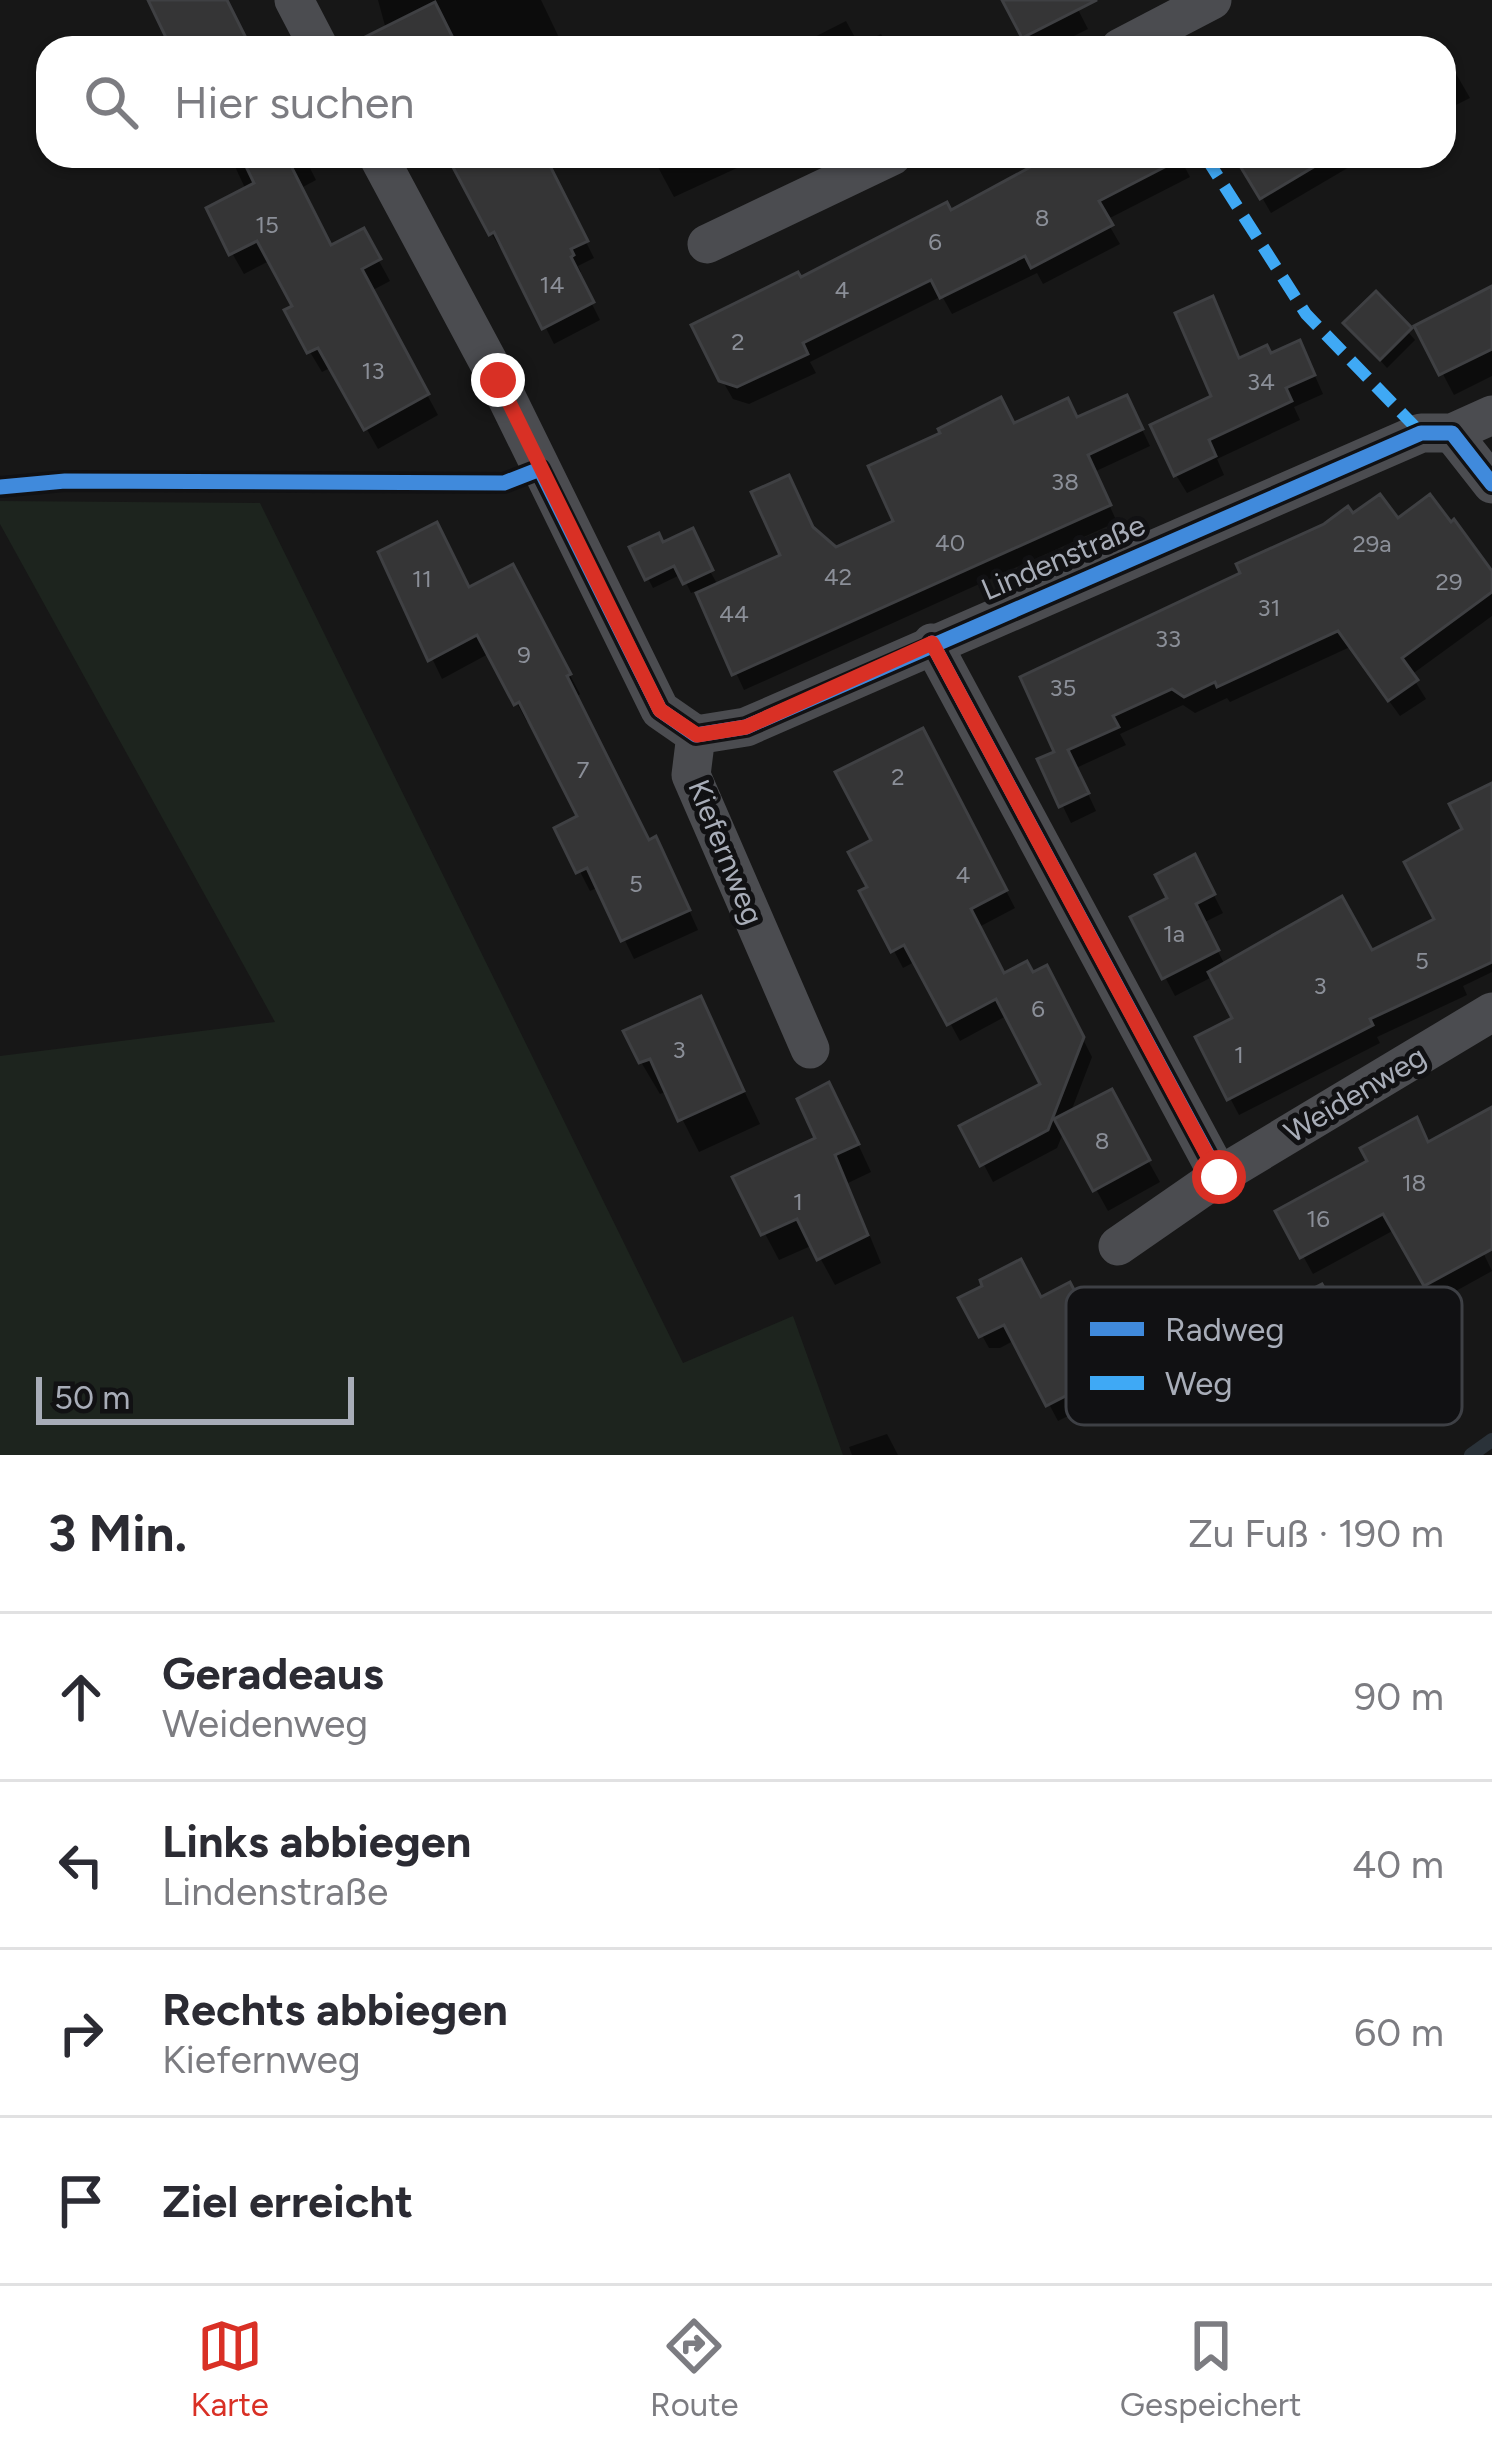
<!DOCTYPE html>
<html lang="de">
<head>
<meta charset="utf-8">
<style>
  body { margin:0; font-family:Figtree,sans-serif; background:#f2f2f3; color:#2b2b33 }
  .scale { position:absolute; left:36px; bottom:30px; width:318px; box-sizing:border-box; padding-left:12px; border:6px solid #a8adb8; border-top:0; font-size:33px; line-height:42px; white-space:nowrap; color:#a8adb8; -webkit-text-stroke:9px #111113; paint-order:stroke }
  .stop { position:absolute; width:36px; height:36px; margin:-27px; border:9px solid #d93025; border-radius:50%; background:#fff }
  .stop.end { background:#d93025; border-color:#fff; box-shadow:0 3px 12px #0008 }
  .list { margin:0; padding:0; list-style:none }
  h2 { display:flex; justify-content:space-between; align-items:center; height:156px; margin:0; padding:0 48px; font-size:51px }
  h2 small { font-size:39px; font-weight:400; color:#7c7c81 }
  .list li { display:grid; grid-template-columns:78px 1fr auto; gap:36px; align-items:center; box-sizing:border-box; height:168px; padding:0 48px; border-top:3px solid #e1e1e2 }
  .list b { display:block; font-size:45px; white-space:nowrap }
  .list p { margin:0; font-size:39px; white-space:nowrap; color:#7c7c81 }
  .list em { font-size:39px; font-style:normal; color:#7c7c81 }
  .icon { flex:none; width:66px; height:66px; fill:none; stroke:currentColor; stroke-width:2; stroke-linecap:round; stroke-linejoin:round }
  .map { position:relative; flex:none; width:1492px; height:1455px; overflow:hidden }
  .search { position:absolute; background:#fff; box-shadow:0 3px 9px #0004; left:36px; right:36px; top:36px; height:132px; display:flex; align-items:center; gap:30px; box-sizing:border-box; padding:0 42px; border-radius:36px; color:#7c7c81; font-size:45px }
  .sheet { height:828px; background:#fff }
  nav { display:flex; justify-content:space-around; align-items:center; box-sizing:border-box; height:168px; border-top:3px solid #e1e1e2; background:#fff; font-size:33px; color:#7c7c81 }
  nav a { display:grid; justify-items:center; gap:6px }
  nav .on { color:#d93025 }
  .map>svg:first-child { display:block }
  .green { fill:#1d241e }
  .shadow { fill:#0007 }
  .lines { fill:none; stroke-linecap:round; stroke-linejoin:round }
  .stream { stroke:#2a3239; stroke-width:14 }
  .building { fill:#353536; stroke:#3f4043; stroke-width:3 }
  .minor { stroke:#4b4c50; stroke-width:39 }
  .quiet { stroke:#3fa9f5; stroke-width:12; stroke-dasharray:24 12; stroke-linecap:butt }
  .cycleway-casing { stroke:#111113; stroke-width:22 }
  .cycleway { stroke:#408adc; stroke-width:15 }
  .route { stroke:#d93025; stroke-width:15 }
  .labels { text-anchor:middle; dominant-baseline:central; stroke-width:10; stroke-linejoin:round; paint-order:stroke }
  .number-label { font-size:24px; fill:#8b8f98 }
  .street-label { font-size:30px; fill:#a8adb8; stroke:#111113 }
  .key { fill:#111113; stroke:#3e4045; stroke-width:3 }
  .key-label { font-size:33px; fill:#a8adb8 }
</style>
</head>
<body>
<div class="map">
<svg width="1492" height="1455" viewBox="0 0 1492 1455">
  <rect width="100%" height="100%" fill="#171717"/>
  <path class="green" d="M0,501l260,2 423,860 110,-47 50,139h-843v-399l275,-34 -275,-498z"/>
  <g class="shadow">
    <path d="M378,0h163l23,48h-173z"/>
    <path d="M1006,0h67l15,29 -38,19h-19z"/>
    <path d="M846,21l13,24 22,-11 8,14h-96z"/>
    <path d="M1444,53l26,45 -26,13z"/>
    <path d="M230,156h74l12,24 -15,8 30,60 32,-16 27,49 -19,10 67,124 -60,34 -46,-82 -10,5 -12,-20 -14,-45 -25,-47 -27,14 -12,-21 14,-63z"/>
    <path d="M492,156h51l51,102 -16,8 3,6 -4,2 23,46 -46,24 -49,-97 -4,2 -10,-16z"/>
    <path d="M652,156h111l-89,41z"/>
    <path d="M1055,156h124l11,21 -84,43 14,24 -77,40 -6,-11 -85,41 -10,-18 -132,66 6,11 -67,31 -16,-5 -11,-19 78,-99 150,-67z"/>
    <path d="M1238,156h130l-97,57z"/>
    <path d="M1492,290v86l-38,19 -36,-68z"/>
    <path d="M1376,295l39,45 -28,28 -40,-45z"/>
    <path d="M1212,300l28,60 31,-4 40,11 12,27 -29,13 6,13 -83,39 7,16 -37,18 -11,-18 39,-78z"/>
    <path d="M1135,415l15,31 -56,26 23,50 -373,168 -46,-100 -7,3 -9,-19 -29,14 -20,-39 29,-4 41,14 16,28 65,-30 30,-25 22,18 61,-27 116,-96z"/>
    <path d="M1353,518l44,4 95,54v40l-81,59 15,24 -26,17 -50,-69 -120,55 -3,-4 -32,15 -12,-8 -63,29 6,11 -50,23 20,43 -25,12 -30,-62 17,-8 185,-179z"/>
    <path d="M382,554l87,37 54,-4 57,107 -4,3 73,146 17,16 32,71 -64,29 -35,-72 -9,4 -32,-62 23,-11 -50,-98 -4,2 -37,-69 -48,26z"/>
    <path d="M932,749l83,159 -36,19 25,50 28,-1 24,10 36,71 -22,57 40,-21 50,89 -52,29 -44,-80 -7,17 -64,34 -29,-55 80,-42 -36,-70 -48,26 -44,-80 -13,7 -40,-76 8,-4 4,-47z"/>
    <path d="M1492,787v185l-29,14 4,9 -90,42 3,6 -141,72 -9,-17 6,-79 -22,-43 -39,20 -41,-78 70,-42 19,37 -20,10 22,42 146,-12 67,-32 29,-91z"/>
    <path d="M700,999l60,125 -61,28 -31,-61 -8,3 -19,-32z"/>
    <path d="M1492,1109v79l-32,17 32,66 -56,31 -40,-73 -83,45 -34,-62 150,-67z"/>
    <path d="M843,1112l28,60 -23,11 33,80 -46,22 -22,-40 -34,15 -43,-81 83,-40z"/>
    <path d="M962,1299l78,1 41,8 42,80 -65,33 -43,-81 -15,8h-11z"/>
    <path d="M887,1434l11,21h-46l-3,-8z"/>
  </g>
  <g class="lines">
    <path class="stream" d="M1471,1455l21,-15"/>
  </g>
  <g class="building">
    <path d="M148,0h79l24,48h-80z"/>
    <path d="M1002,0h95l-75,38z"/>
    <path d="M435,2l23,46h-115z"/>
    <path d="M241,156h45l45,89 33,-17 17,31 -19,10 67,125 -65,36 -46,-82 -11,5 -23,-43 8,-4 -35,-65 -28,14 -23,-47 48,-25z"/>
    <path d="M447,156h98l43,85 -17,8 3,6 -3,2 23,45 -52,27 -48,-97 -5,3z"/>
    <path d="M1051,156h135l-87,45 14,24 -82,43 -6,-12 -85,42 -9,-18 -128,63 5,11 -71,33 -18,-6 -28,-56 107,-53 3,5 146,-75 4,8z"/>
    <path d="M1234,156h98l-72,43z"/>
    <path d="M1492,286v63l-53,26 -25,-49z"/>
    <path d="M1376,291l36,37 -32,32 -37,-37z"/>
    <path d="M1213,296l26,62 28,-13 4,8 29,-13 15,35 -29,13 6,13 -83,39 7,16 -42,20 -24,-51 61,-29 -36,-83z"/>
    <path d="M1127,395l16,34 -55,26 23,50 -379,170 -36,-82 84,-38 -29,-63 38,-17 24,52 23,20 57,-26 -25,-55 72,-33 -2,-4 63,-32 13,26 54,-25 9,19z"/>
    <path d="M1380,494l18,24 32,-24 21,28 3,-3 38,52v21l-90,66 16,22 -30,21 -50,-70 -121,56 -2,-5 -31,15 -12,-8 -59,27 6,11 -51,23 21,43 -30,14 -22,-48 17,-7 -34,-75 220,-104 -4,-9 88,-40 24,-18 5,7z"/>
    <path d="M437,522l32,65 44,-23 58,110 -4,2 82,164 7,-4 34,74 -69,31 -34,-73 -11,5 -22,-45 23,-12 -58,-114 -5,3 -37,-70 -49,26 -50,-109z"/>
    <path d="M693,528l20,42 -30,14 -9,-18 -29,14 -16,-33 30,-14 4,9z"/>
    <path d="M923,728l84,162 -36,19 33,64 23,-12 6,11 14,-7 37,72 -36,93 -68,36 -21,-40 81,-42 -44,-85 -49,26 -43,-80 -13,7 -32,-61 8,-4 -19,-35 23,-12 -36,-68z"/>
    <path d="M1492,783v179l-122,57 3,6 -146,75 -32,-63 37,-19 -24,-46 134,-76 30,54 62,-31 -30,-57 58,-33 -13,-25z"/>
    <path d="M1195,854l20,40 -19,10 23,46 -57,29 -32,-62 37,-19 -12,-23z"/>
    <path d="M701,996l43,95 -66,30 -28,-62 -11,4 -16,-32z"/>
    <path d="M829,1082l30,62 -24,11 33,80 -51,25 -20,-41 -36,16 -29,-58 83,-39 -18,-39z"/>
    <path d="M1112,1089l38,71 -57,31 -39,-72z"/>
    <path d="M1492,1107v142l-68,37 -41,-72 -83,44 -25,-47 92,-50 -7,-13 57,-31 11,25z"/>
    <path d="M1021,1259l20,38 29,-15 46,88 -70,36 -42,-81 -25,12 -21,-39 24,-12 -2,-6z"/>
    <path d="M1322,1284l19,34 -35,20 -6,-5 -125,65 -30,-58 25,-13 -9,-17 31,-16 6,14 34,-17 16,31z"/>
  </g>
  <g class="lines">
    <g class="minor">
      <path d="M294,0l25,48"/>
      <path d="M1120,48l92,-48"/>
      <path d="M378,156l120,224 162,330 36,25"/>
      <path d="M707,244l185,-88"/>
      <path d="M1452,433l40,51"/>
      <path d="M932,643l287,533"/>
      <path d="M696,735l50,-8 675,-294h31l40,-18"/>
      <path d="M696,735l-5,40 119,274"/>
      <path d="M1118,1246l101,-70 273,-164"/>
    </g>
    <g class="quiet">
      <path d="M1131,43l4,5"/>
      <path d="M1205,156l101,158 115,119"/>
    </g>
    <defs>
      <g id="cycleway">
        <path d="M0,487l65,-6 439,2 36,-14 120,241 36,25 50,-8 675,-294h31l40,51"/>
        <path d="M932,643l287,533"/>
      </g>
    </defs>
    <use href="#cycleway" class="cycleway-casing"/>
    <use href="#cycleway" class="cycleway"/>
  </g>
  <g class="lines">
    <path class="route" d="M498,380l162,330 37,25 49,-8 186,-84 287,534"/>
  </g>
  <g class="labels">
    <g class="number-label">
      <text x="1042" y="217">8</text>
      <text x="267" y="224">15</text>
      <text x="935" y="241">6</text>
      <text x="552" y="284">14</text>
      <text x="842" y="289">4</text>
      <text x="738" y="341">2</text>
      <text x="373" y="370">13</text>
      <text x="1261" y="381">34</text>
      <text x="1065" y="481">38</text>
      <text x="950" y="542">40</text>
      <text x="1372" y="543">29a</text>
      <text x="838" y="576">42</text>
      <text x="422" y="578">11</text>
      <text x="1449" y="581">29</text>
      <text x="1269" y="607">31</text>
      <text x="734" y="613">44</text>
      <text x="1168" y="638">33</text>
      <text x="524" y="654">9</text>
      <text x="1063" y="687">35</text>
      <text x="583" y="769">7</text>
      <text x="898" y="776">2</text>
      <text x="963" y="874">4</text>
      <text x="636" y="883">5</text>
      <text x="1174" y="933">1a</text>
      <text x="1422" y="960">5</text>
      <text x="1320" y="985">3</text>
      <text x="1038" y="1008">6</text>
      <text x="679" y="1049">3</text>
      <text x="1239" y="1054">1</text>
      <text x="1102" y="1140">8</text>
      <text x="1414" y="1182">18</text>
      <text x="798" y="1201">1</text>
      <text x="1318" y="1218">16</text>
    </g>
    <g class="street-label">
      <text transform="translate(1063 557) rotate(-23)">Lindenstraße</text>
      <text transform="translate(726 852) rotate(68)">Kiefernweg</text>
      <text transform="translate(1355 1094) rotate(-31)">Weidenweg</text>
    </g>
  </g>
  <rect x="1066" y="1287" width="396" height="138" rx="18" class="key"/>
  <rect x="1090" y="1322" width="54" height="14" fill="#408adc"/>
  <rect x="1090" y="1376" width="54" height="14" fill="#3fa9f5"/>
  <g class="key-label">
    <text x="1165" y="1341">Radweg</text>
    <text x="1165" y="1395">Weg</text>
  </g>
</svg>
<div class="scale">50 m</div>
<div class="stop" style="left:1219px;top:1177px"></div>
<div class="stop end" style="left:498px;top:380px"></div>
<div class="search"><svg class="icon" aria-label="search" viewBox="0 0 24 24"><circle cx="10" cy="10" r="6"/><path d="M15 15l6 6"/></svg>Hier suchen</div>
</div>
<section class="sheet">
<h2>3 Min.<small>Zu Fuß · 190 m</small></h2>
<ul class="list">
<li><svg class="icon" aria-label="ahead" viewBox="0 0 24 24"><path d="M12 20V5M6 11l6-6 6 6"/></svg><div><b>Geradeaus</b><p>Weidenweg</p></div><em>90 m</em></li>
<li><svg class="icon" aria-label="left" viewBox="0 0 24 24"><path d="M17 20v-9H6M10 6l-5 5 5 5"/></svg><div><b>Links abbiegen</b><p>Lindenstraße</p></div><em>40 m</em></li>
<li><svg class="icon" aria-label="right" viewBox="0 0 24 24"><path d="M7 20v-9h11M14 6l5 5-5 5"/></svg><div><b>Rechts abbiegen</b><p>Kiefernweg</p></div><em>60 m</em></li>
<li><svg class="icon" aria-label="arrive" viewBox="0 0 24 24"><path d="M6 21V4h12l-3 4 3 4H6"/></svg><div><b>Ziel erreicht</b></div></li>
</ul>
</section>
<nav>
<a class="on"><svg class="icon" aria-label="map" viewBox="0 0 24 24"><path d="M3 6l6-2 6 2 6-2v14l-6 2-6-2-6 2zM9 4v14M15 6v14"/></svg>Karte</a>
<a><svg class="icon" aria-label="directions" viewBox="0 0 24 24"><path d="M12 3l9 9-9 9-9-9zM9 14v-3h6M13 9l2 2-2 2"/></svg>Route</a>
<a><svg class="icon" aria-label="saved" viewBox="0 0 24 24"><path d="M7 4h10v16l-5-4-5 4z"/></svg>Gespeichert</a>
</nav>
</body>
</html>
